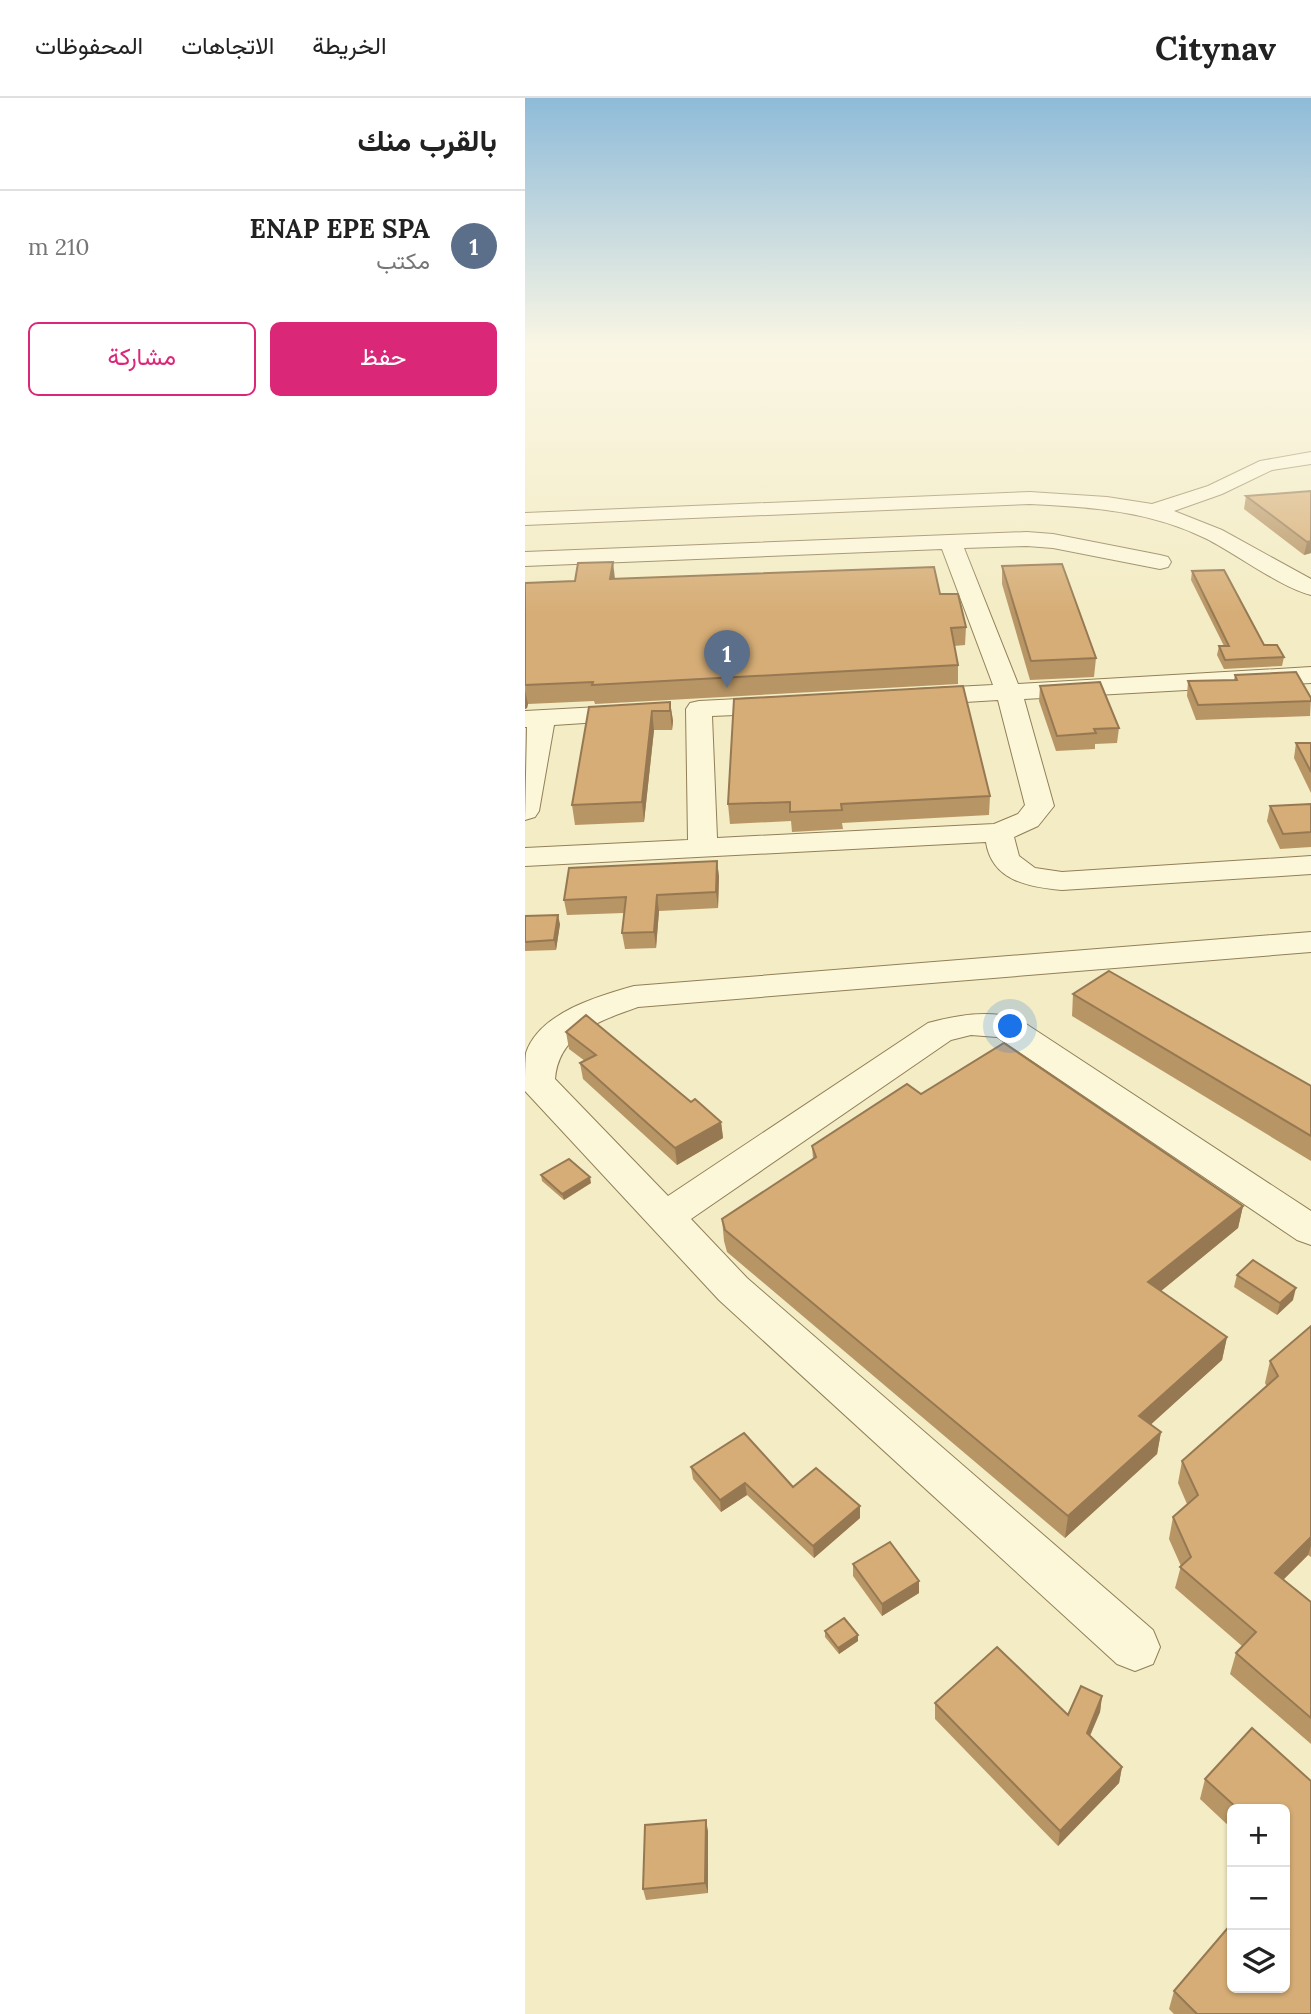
<!DOCTYPE html>
<html lang="ar">
<head>
<meta charset="utf-8">
<style>
  body { margin:0; font-family:Lora,Vazirmatn,serif; background:#f6f6f6; color:#222; direction:rtl }
  .controls { position:absolute; right:21px; bottom:21px; display:grid; overflow:hidden; border-radius:10px; box-shadow:0 2px 5px #0004 }
  .controls button { width:63px; height:63px; display:grid; place-items:center; padding:0; border:0; border-bottom:2px solid #e0e0e0; background:#fff; color:#222; font:35px sans-serif }
  .you { position:absolute; left:486px; top:929px; width:24px; height:24px; margin:-18px; border:5px solid #fff; border-radius:50%; background:#1a73e8; box-shadow:0 0 0 10px #1a73e833 }
  .badge { display:grid; place-items:center; width:46px; height:46px; border-radius:50%; background:#db2777; color:#fff; font-size:23px; font-weight:700 }
  .pin { position:absolute; translate:-50% -58px; filter:drop-shadow(0 2px 4px #0008) }
  .pin::after { content:''; position:absolute; top:37px; width:24px; height:21px; background:inherit; clip-path:polygon(0 0,100% 0,50% 100%) }
  .list { margin:0; padding:0; list-style:none }
  h2 { display:flex; justify-content:space-between; align-items:center; height:91px; margin:0; padding:0 28px; font-size:30px }
  h2 small { font-size:23px; font-weight:400; color:#767676 }
  .list li { display:grid; grid-template-columns:46px 1fr auto; gap:21px; align-items:center; box-sizing:border-box; height:112px; padding:0 28px; border-top:2px solid #e0e0e0 }
  .list b { display:block; font-size:26px; white-space:nowrap }
  .list p { margin:0; font-size:23px; white-space:nowrap; color:#767676 }
  .list em { font-size:23px; font-style:normal; color:#767676 }
  .actions { display:flex; gap:14px; padding:21px 28px }
  .actions a { flex:1; padding:16px 0; border:2px solid #db2777; border-radius:10px; text-align:center; font-size:24px; color:#db2777 }
  .actions .main { background:#db2777; color:#fff }
  .icon { flex:none; width:38px; height:38px; fill:none; stroke:currentColor; stroke-width:2; stroke-linecap:round; stroke-linejoin:round }
  .map { position:relative; flex:none; width:786px; height:1916px; overflow:hidden; direction:ltr }
  header { display:flex; align-items:center; gap:42px; box-sizing:border-box; height:98px; padding:0 35px; background:#fff; border-bottom:2px solid #e0e0e0 }
  header strong { font-size:33px }
  nav { display:flex; gap:38px; margin-inline-start:auto; font-size:24px }
  main { display:flex }
  aside { flex:1; background:#fff }
  .map>svg:first-child { display:block }
  .lines { fill:none; stroke-linecap:round; stroke-linejoin:round }
  .minor-casing { stroke:#917f58; stroke-width:2 }
  .minor { fill:#fcf7d9; fill-rule:evenodd }
  .wall { fill:#b89565 }
  .shaded-wall { fill:#967953 }
  .building { fill:#d6ad76; stroke:#967953; stroke-width:2 }
</style>
</head>
<body>
<header>
<strong>Citynav</strong>
<nav><a>الخريطة</a><a>الاتجاهات</a><a>المحفوظات</a></nav>
</header>
<main>
<div class="map">
<svg width="786" height="1916" viewBox="0 0 786 1916">
  <rect width="100%" height="100%" fill="#f3ecc4"/>
  <g class="lines">
    <defs>
      <g id="minor">
        <path d="M786,354v12l-39,6 -50,24 -48,17 48,19 89,49v16c-31,-8 -73,-40 -104,-56 -57,-28 -115,-32 -177,-35l-505,21v-12l505,-21 77,5 45,7 56,-18 52,-25z"/>
        <path d="M502,434l26,2 107,21 8,2 3,5 -3,5 -8,2 -107,-21 -26,-2 -63,2 54,136 293,-17v16l-287,16 30,107 -16,20 -24,11 5,19 16,12 27,4 249,-16v18l-249,16c-33,-3 -70,-9 -76,-48l-461,24v-18l163,-8 -2,-131 4,-6 9,-2 81,-4 9,2 4,6 -4,6 -9,2 -68,3 5,122 277,-14 24,-10 7,-9 -27,-105 -82,5 -9,-3 -4,-5 4,-5 9,-3 77,-4 -51,-136 -417,17v-14z"/>
        <path d="M111,607l9,2 4,6 -4,6 -91,6 -15,86 -4,6 -10,3 2,-93h-2v-16z"/>
        <path d="M786,834v20l-673,55c-38,14 -79,26 -83,72l113,117 260,-173c30,-8 58,-13 89,-5l294,193v34l-14,-5 -300,-203 -26,-2 -20,5 -260,179 56,59 406,352 7,17 -7,17 -18,7 -18,-7 -398,-364 -194,-209c0,-12 0,-27 1,-38 13,-40 72,-57 108,-67z"/>
      </g>
    </defs>
    <use href="#minor" class="minor-casing"/>
    <use href="#minor" class="minor"/>
  </g>
  <g class="wall">
    <path d="M786,393v62l-7,2 -60,-46 2,-13z"/>
    <path d="M477,468l94,92 -2,19 -64,3 -28,-96z"/>
    <path d="M667,473l72,74 20,12 -2,9 -58,3 -7,-14 2,-9h5l-33,-66z"/>
    <path d="M90,481l325,15 26,33 -1,18 -11,1 4,19v19l-363,20 -1,-3 -66,3 -1,4 -2,1v-126z"/>
    <path d="M710,577l76,23 -1,18 -114,4 -9,-24 1,-15 46,-1z"/>
    <path d="M515,588l79,42 -2,15 -22,1v5l-39,2 -17,-50z"/>
    <path d="M209,601l256,97 -1,19 -147,8 1,6 -51,3 -1,-11 -61,3 -2,-20z"/>
    <path d="M145,604l3,19 -1,9h-18l-10,92 -69,3 -3,-20 17,-98z"/>
    <path d="M771,645h15v50l-17,-35z"/>
    <path d="M786,706v43l-31,2 -13,-28 3,-15z"/>
    <path d="M192,763l2,16 -1,31 -59,3 -3,37 -31,1 -3,-16 2,-20 -57,2 -3,-15z"/>
    <path d="M0,818l35,8 -4,26 -31,1z"/>
    <path d="M548,896l238,92v75l-239,-145z"/>
    <path d="M41,934l125,70 30,20 2,16 -46,27 -94,-86 -3,-16 5,-2 -16,-12z"/>
    <path d="M396,996l322,112 -5,22 -77,63 66,46 -5,23 -71,64 10,8 -4,22 -92,84 -338,-286 -3,-11 -2,-22 91,-60 -1,-13z"/>
    <path d="M16,1077l50,8 -27,17 -22,-19z"/>
    <path d="M712,1177l56,25 -16,15 -43,-28z"/>
    <path d="M786,1228v231l-3,-2 -25,25 28,22v142l-81,-70 6,-21 6,-7 -67,-58 6,-22 -12,-27 4,-22 14,-13 -9,-21 4,-22 85,-74 -2,-4 5,-22z"/>
    <path d="M166,1369l102,20 67,19v12l-46,40 -67,-63 -26,17 -28,-33z"/>
    <path d="M328,1466l66,17v12l-37,23 -29,-40z"/>
    <path d="M300,1533l33,10 -19,13 -14,-17z"/>
    <path d="M577,1598l-2,16 -10,24 32,31 -3,16 -61,63 -123,-127v-16l133,12z"/>
    <path d="M680,1681l106,2v233h-137l-5,-5 5,-18 111,-3v-179h-53v20l-32,-30z"/>
    <path d="M183,1733v62l-62,7 -3,-11z"/>
  </g>
  <g class="shaded-wall">
    <path d="M786,443v12l-7,2 3,-13z"/>
    <path d="M88,464l2,17h-5z"/>
    <path d="M0,592l3,14 -1,4 -2,1z"/>
    <path d="M145,604l3,19 -1,9 -2,-19z"/>
    <path d="M127,613l2,19 -10,92 -2,-20z"/>
    <path d="M192,763l2,16 -1,31 -2,-16z"/>
    <path d="M132,797l2,16 -3,37 -2,-16z"/>
    <path d="M33,817l2,9 -4,26 -2,-10z"/>
    <path d="M196,1024l2,16 -46,27 -2,-17z"/>
    <path d="M65,1079l1,6 -27,17 -2,-6z"/>
    <path d="M718,1108l-5,22 -93,76 3,-22z"/>
    <path d="M771,1190l-3,12 -16,15 3,-12z"/>
    <path d="M702,1239l-5,23 -86,78 3,-22z"/>
    <path d="M636,1334l-4,22 -92,84 3,-22z"/>
    <path d="M220,1385l2,12 -26,17 -1,-12z"/>
    <path d="M335,1408v12l-46,40 -1,-12z"/>
    <path d="M786,1439v9l-3,9 -39,39 6,-21z"/>
    <path d="M394,1483v12l-37,23v-12z"/>
    <path d="M333,1537v6l-19,13 -1,-6z"/>
    <path d="M577,1598l-2,16 -16,37 3,-16z"/>
    <path d="M597,1669l-3,16 -61,63 2,-15z"/>
    <path d="M181,1722l2,11v62l-3,-10z"/>
  </g>
  <g class="building">
    <path d="M786,393v50l-4,1 -61,-46z"/>
    <path d="M88,464l-3,17 324,-12 6,27h18l8,33 -15,1 7,37 -366,20 1,-3 -68,3v-102l50,-2 3,-18z"/>
    <path d="M537,466l34,94 -65,3 -29,-95z"/>
    <path d="M699,472l40,75h13l7,12 -59,3 -6,-14h10l-37,-75z"/>
    <path d="M771,574l15,26v3l-113,4 -10,-24 49,-1 -2,-5z"/>
    <path d="M575,584l19,46 -25,1 2,4 -39,3 -17,-50z"/>
    <path d="M438,588l27,110 -149,8 1,6 -52,2v-10l-62,2 6,-105z"/>
    <path d="M145,604v9h-18l-10,91 -70,3 17,-98z"/>
    <path d="M771,645h15v29z"/>
    <path d="M786,706v28l-28,2 -13,-28z"/>
    <path d="M192,763l-1,31 -59,3 -3,37 -32,1 4,-36 -62,3 5,-32z"/>
    <path d="M33,817l-4,25 -29,2v-26z"/>
    <path d="M584,873l202,115v50l-238,-142z"/>
    <path d="M61,917l105,87 4,-3 26,23 -46,26 -95,-85 16,-8 -30,-23z"/>
    <path d="M479,945l239,163 -95,76 79,55 -88,79 22,16 -93,84 -343,-286 -3,-11 94,-62 -4,-11 95,-62 14,10z"/>
    <path d="M44,1061l21,18 -28,17 -21,-19z"/>
    <path d="M728,1162l43,28 -16,15 -43,-28z"/>
    <path d="M786,1228v211l-36,36 36,29v116l-75,-65 20,-21 -76,-65 11,-10 -18,-40 25,-22 -16,-34 96,-85 -8,-15z"/>
    <path d="M219,1335l49,54 23,-19 44,38 -47,40 -68,-63 -25,17 -29,-33z"/>
    <path d="M365,1444l29,39 -37,23 -29,-40z"/>
    <path d="M319,1520l14,17 -20,13 -13,-17z"/>
    <path d="M472,1549l71,68 13,-29 21,10 -15,37 35,34 -62,64 -125,-128z"/>
    <path d="M727,1630l59,53v233h-114l-23,-23 58,-68v65h53v-126l4,-6 -4,-4v-43h-47l-33,-30z"/>
    <path d="M181,1722l-1,63 -62,6 2,-64z"/>
  </g>
  <linearGradient id="sky" x2="0" y2="1"><stop stop-color="#8ebbd9"/><stop offset="0.48" stop-color="#faf6e4"/><stop offset="1" stop-color="#faf6e4" stop-opacity="0"/></linearGradient>
  <rect width="786" height="515" fill="url(#sky)"/>
</svg>
<div class="controls">
<button>+</button>
<button>−</button>
<button><svg class="icon" aria-label="layers" viewBox="0 0 24 24"><path d="M12 4l9 5-9 5-9-5zM3 14l9 5 9-5"/></svg></button>
</div>
<div class="you"></div>
<div class="pin badge" style="left:202px;top:590px;background:#5c6f8a">1</div>
</div>
<aside>
<h2>بالقرب منك<small></small></h2>
<ul class="list">
<li><span class="badge" style="background:#5c6f8a">1</span><div><b>ENAP EPE SPA</b><p>مكتب</p></div><em>210 m</em></li>
</ul>
<div class="actions"><a class="main">حفظ</a><a>مشاركة</a></div>
</aside>
</main>
</body>
</html>
